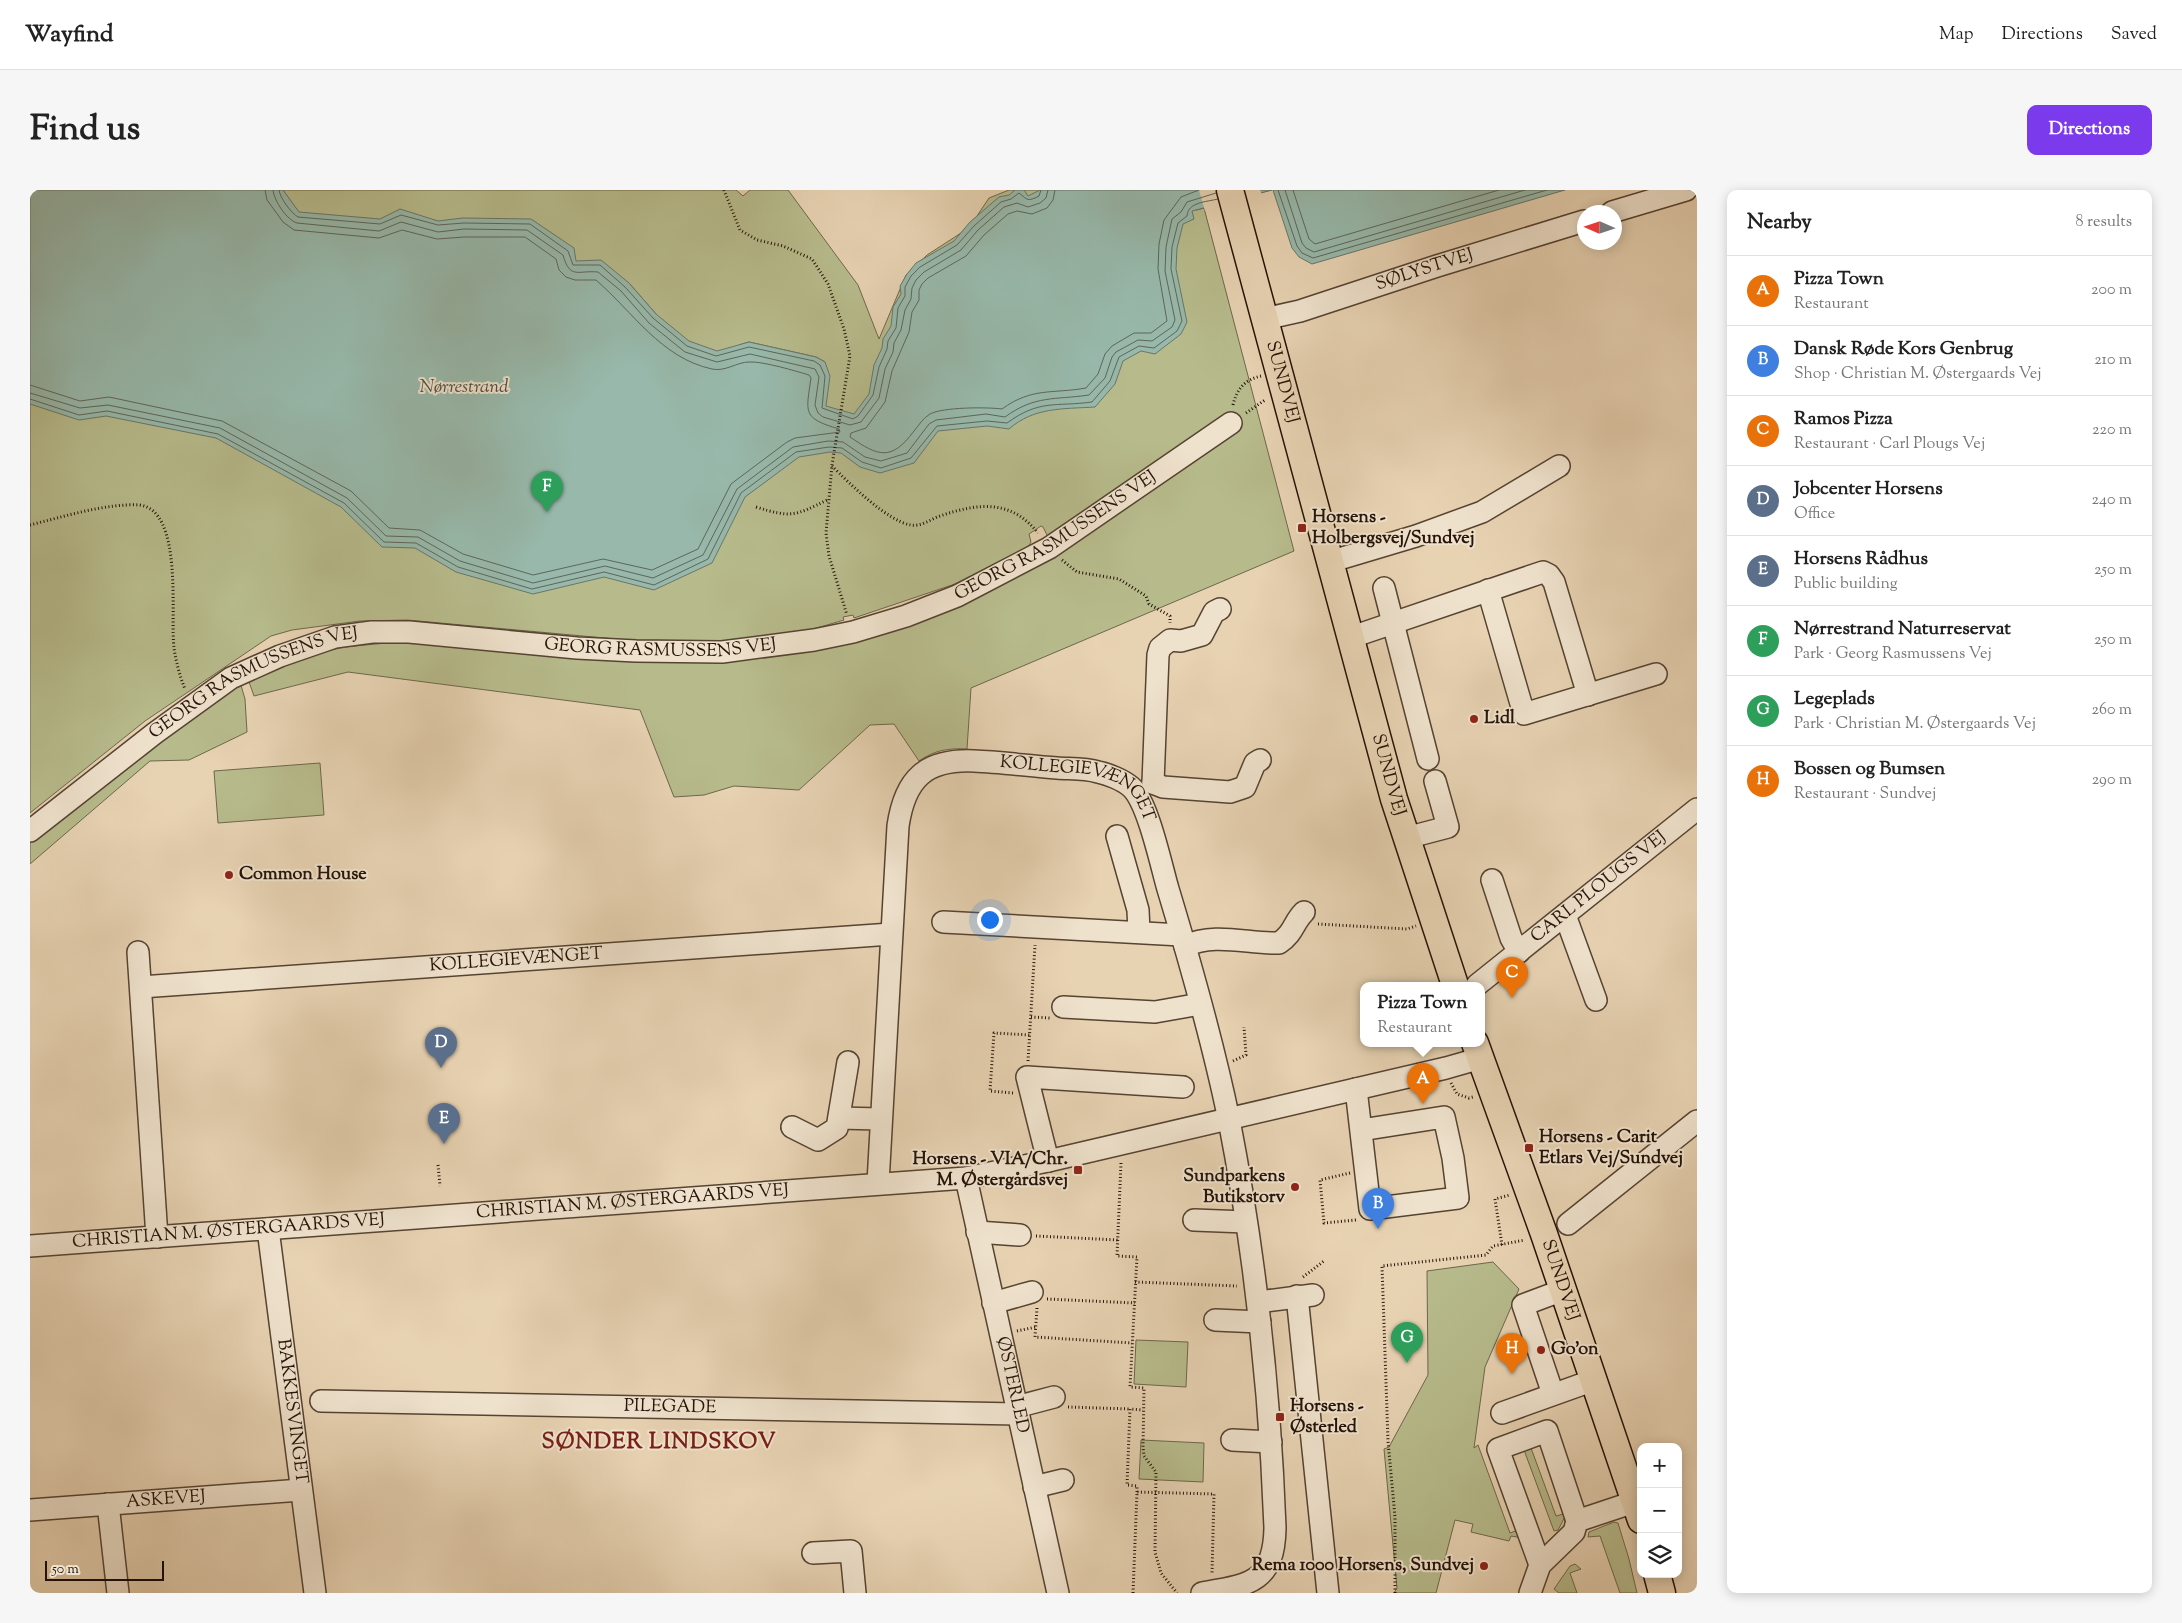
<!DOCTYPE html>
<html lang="en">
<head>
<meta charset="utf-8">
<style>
  body { margin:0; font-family:"Sorts Mill Goudy",serif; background:#f6f6f6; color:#222 }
  .controls { position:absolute; right:15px; bottom:15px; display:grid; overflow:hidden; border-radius:10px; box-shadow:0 2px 12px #0003 }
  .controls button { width:45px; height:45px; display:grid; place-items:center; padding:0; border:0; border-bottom:1px solid #e0e0e0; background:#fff; color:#222; font:25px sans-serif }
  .compass { position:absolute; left:1547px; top:15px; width:45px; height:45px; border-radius:50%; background:#fff; box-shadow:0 2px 12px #0003; rotate:273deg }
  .scale { position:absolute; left:15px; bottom:12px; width:119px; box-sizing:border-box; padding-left:5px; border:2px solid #251308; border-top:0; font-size:14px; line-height:18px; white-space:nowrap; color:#251308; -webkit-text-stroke:4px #efe2cd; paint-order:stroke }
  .you { position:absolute; left:959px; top:729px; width:18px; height:18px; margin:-12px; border:4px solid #fff; border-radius:50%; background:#1a73e8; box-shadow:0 0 0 8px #1a73e833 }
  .badge { display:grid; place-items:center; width:32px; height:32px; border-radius:50%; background:#7c3aed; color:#fff; font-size:16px; font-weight:700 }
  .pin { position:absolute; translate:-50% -41px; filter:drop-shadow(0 1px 2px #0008) }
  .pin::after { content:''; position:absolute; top:26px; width:18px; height:15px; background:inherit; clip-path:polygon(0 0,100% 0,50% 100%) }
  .popup { position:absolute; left:1330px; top:792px; width:125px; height:65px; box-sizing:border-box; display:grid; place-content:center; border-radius:10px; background:#fff; filter:drop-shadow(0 1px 4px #0005); font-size:16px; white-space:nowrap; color:#767676 }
  .popup b { font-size:19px; color:#222 }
  .popup::after { content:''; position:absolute; left:50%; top:100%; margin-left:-10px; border:10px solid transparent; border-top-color:#fff }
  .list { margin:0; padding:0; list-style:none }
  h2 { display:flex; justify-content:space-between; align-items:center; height:65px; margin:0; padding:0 20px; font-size:21px }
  h2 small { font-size:16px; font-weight:400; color:#767676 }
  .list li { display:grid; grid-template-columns:32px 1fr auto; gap:15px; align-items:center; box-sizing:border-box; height:70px; padding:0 20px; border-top:1px solid #e0e0e0 }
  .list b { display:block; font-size:19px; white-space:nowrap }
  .list p { margin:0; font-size:16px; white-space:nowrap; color:#767676 }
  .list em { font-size:16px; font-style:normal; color:#767676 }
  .icon { flex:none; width:28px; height:28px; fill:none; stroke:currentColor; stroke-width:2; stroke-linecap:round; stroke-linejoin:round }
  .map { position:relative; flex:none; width:1667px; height:1403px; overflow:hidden; border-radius:10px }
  header { display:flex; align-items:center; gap:30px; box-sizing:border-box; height:70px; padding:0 25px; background:#fff; border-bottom:1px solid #e0e0e0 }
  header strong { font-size:24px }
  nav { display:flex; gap:28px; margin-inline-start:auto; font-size:18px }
  .intro { display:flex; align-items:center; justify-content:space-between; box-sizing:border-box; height:120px; padding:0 30px }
  h1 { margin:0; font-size:35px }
  .button { padding:12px 22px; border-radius:10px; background:#7c3aed; color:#fff; font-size:18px; font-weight:700 }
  main { display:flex; gap:30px; padding:0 30px }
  aside { flex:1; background:#fff; border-radius:10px; box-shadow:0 2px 12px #0003 }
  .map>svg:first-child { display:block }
  .green { fill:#b7bb8c; stroke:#6e674a; fill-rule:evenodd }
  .water { fill:#97b8aa; stroke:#697669 }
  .pier { fill:#e7d2b2 }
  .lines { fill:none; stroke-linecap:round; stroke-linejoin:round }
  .shore { stroke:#5e6659; stroke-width:1 }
  .minor-casing { stroke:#564332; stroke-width:24 }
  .major-casing { stroke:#251308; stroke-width:29 }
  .path { stroke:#251308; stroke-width:3; stroke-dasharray:1 2.5; stroke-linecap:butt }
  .minor { stroke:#efe2cd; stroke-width:21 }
  .major { stroke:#e7d2b2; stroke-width:26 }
  .poi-dot { fill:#8f2418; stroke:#efe2cd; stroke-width:2 }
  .labels { text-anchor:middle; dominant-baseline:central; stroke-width:4; stroke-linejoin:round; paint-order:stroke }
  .street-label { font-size:18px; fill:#251308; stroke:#efe2cd }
  .poi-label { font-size:18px; font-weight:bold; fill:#251308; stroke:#efe2cd; text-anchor:start }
  .water-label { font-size:19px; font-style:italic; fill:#4d4d41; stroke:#efe2cd }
  .district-label { font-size:22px; font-weight:bold; letter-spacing:1px; fill:#7a1f14; stroke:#efe2cd }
</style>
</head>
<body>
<header>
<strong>Wayfind</strong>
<nav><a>Map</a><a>Directions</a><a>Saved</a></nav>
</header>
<div class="intro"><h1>Find us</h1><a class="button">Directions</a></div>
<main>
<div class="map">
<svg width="1667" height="1403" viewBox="0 0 1667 1403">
  <rect width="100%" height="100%" fill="#e7d2b2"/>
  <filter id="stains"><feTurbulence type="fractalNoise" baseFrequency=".004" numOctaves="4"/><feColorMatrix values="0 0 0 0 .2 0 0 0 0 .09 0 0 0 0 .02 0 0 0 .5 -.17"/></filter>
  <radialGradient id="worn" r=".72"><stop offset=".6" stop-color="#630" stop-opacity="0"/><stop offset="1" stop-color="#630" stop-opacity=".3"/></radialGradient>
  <g class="green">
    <path d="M0,0l268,22 -15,-22h453l7,6 7,-6h38l70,95 21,54 27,-64 21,-20 34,-22 16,-17 12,-18 20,-8h262l-75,20 8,-2 90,343 -323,137 -4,61c-19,-1 -32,1 -48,12l-25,-37 -24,1 -71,65 -65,-4 -30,9 -30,2 -34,-87 -292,-38 -94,24 -6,-17 35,-17 61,-15 64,-6 410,9 238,-97 -13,-26 -2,-1 -12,8 2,8 -4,7 -72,35 -101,34 -1,-3 -10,2 1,3 -41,12 -81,10 -84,-1 -231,-21 -47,1 -68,9 -21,6 -126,85 -115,92zM599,93l27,31 -19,-10zM719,152l67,15 9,5 -86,-17z"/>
    <path d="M210,492l5,17 2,33 -58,28 -39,1 -120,103v-24z"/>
    <path d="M290,573l4,52 -106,8 -4,-52z"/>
    <path d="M1463,1072l26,27 -34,78 -11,81 4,-3 32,88 11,-4 2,9 -12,-2 -2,5 -38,-9 2,-8 -18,-4 -19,73h-42l3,-5 -13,-139 5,-2 39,-72 -1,-104z"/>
    <path d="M1106,1150l52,2 -2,45 -52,-3z"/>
    <path d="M1111,1250l63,3 -1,39 -64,-3z"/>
    <path d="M1501,1258l25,68 11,-3 -9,17 -4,1 -30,-81z"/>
    <path d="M1584,1332l4,1 11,36 8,34h-17l-20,-57 -12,1 1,-5z"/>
    <path d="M1545,1374l6,5 -11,4 7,20h-18l-5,-4 16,-23z"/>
  </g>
  <g class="water">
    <path d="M0,0h253l16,22 81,7 20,-10 38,12 25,-3 68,1 43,29 2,13 25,-1 28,23 27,31 33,27 28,10 32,-9 67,15 9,5 5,14 -4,30 28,8 15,-20 5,-29 8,-17 1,-9 8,-13 2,-19 8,-13 -1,-8 7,-12 9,-11 38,-22 16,-19 29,-25 10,-2 6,-5h9l4,6 12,-6h232l-80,21 2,8 -11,5 -6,24 -1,21 11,53 -6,12 -26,20 -14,-3 -18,10 -8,23 -20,23c-32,2 -61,0 -86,22l-22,-3 -49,5 -24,32 -34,10 -20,-6 -19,-14 -11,-1 -31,5 -54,40 -33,66 -58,27 -50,-13 -71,17 -77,-22 -41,-24 -33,-1 -41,-40 -125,-69 -110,-22 -27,4 -49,-16z"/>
    <path d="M1243,0h292l-253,74 -13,-7 -7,-9z"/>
  </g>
  <path class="pier" d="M1169,0h61l2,5 -57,16z"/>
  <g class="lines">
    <g class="shore">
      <path d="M243,0c1,11 14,30 24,33l82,8 22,-9 37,10 26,-3 63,1 36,25c7,25 15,15 35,17l23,19 28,32 36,29 32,10 33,-8 65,15 4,8 -4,28 3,8 5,4 27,8 11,-3 18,-24 6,-29 8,-17 1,-9 7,-13 4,-20 6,-11 1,-11 4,-8 8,-8 37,-22 17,-20 26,-23 13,-4 11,4 12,-4 6,-5 2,-8"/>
      <path d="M249,0c1,8 12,23 19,27l82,7 21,-9 37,10 26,-2 66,1 38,27 5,14h27l25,22 28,31 34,28 29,10 33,-9 65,14 6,4 5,11 -3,32 31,11 5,-3 15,-21 6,-28 8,-18 1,-8 8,-13 2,-20 7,-12v-9l6,-11 9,-9 37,-22 17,-19 27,-24 10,-3 8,-6c9,7 8,9 20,3l2,-6"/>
      <path d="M1025,0l-2,10 -6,8 -15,6 -15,-3 -9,3 -24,21 -18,21 -38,22 -6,6 -3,6v10l-7,12 -3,20 -17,39 -7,31 -19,26 -15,5 -1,4c28,19 41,25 64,-6 5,-6 9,-13 16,-17 13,-7 57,-7 72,-5 30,-22 51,-15 84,-21l12,-14 7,-20 7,-8 22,-13h17l16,-12 -9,-52 1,-25 5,-24 17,-23 18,-7"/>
      <path d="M1248,0l19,56 5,7 11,5 234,-68"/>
      <path d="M1255,0l17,53 4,5 8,4 211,-62"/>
      <path d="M1263,0l16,49 6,5 184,-54"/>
      <path d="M0,195l50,16 29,-4 113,24 129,70 38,37 31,2 43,24 70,21 70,-16 49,11 46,-21 33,-65 56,-42 8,-4 45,-6 -1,-3c-37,-11 -33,-16 -28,-51l-2,-3c-13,-4 -47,-14 -60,-13 -12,0 -24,10 -37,7 -51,-11 -79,-57 -116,-89h-21l-9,-3 -7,-7 -3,-11 -31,-22h-61l-27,2 -35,-9 -23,8 -85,-8 -11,-8 -16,-22 -2,-10"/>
      <path d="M0,203l50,15 28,-3 112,23 127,70 39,38 32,1 42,24 73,22 72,-17 48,12 50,-23 34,-66 56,-42 35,-6 15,1 22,15 16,4 26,-8 22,-29 7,-4 50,-6 19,3c30,-22 50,-17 84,-22l16,-17 7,-21 4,-5 22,-12 14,1 20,-14 3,-7 -10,-49 1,-24 6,-28 9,-7 6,-10 29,-9"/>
      <path d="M0,209l49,16 28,-4 111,23 126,69 40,39 32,1 42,24 74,22 72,-17 50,13 54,-26 33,-66 55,-41 33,-5 13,1 20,14 19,6 30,-10 26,-32 50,-5 20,2c33,-24 48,-16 85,-21l18,-21 9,-24 20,-11 15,2 23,-17 5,-10 -11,-52 1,-22 6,-24 9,-7c1,-14 19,-14 31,-17"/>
    </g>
    <defs>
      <g id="minor">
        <path d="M1582,22l74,-22"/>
        <path id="s1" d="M1234,129l36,-8 137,-45 147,-45"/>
        <path d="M1299,372l87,-26 66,-24 77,-46"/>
        <path d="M1354,398l44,171"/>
        <path d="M1458,400l36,124 132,-40"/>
        <path d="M1319,448l194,-66 6,3 5,7 34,113"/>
        <path d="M1123,593l5,-128 2,-7 10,-8 11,1 21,-6 12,-23 6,-3"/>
        <path d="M1123,593l10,4 67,5 15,-5 10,-24 5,-3"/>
        <path id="s2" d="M0,641l125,-98 76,-55 49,-22 55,-19 37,-5h37l168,16 59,3 86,1 92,-12 39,-8 53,-16 51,-20 92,-48 182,-125"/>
        <path d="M1087,646l21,74 1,22"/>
        <path d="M1376,648l42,-11 -13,-46"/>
        <path d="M1462,690l19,58 8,14"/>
        <path d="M1535,725l31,85"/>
        <path d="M913,732l238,13"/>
        <path d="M1155,756c30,-14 63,-2 94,-3 15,-10 14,-20 25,-31"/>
        <path d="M108,762l19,285"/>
        <path id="s3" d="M1447,795l220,-176"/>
        <path id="s4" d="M111,797l750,-53"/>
        <path d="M1033,817l92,5 45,-8"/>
        <path d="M1326,899l14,120 88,-11 -5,-40 -9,-41 -83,13"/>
        <path d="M809,928l41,1"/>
        <path d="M762,937l26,13 19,-12 11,-66"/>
        <path d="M1018,971l-21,-84 156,10"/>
        <path id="s5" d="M936,988l92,415"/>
        <path id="s6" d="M848,993l20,-357c7,-47 27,-67 76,-65 27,1 55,5 83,7 13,1 28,0 41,4 10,2 25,8 33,15 17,15 30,78 37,102 23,76 45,153 61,231 26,134 41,271 46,408 -1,55 -26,57 -73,65"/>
        <path d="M1164,1030l52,2"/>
        <path d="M1538,1034l129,-103"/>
        <path id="s7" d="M238,1039l47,364"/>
        <path d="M947,1042l43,3"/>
        <path id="s8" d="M0,1056l936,-68 82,-17 398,-93 35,-10"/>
        <path d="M1267,1106l31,297"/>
        <path d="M1228,1112l55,-7"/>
        <path d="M963,1113l39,-11"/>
        <path d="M1185,1130l45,2"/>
        <path d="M1523,1204l-30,-89 40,-15"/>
        <path id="s9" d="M291,1211l697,13"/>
        <path d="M986,1217l38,-10"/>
        <path d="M1472,1223l92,-33"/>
        <path d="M1202,1250l39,2"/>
        <path d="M1004,1297l29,-7"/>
        <path d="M78,1314l10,89"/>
        <path id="s10" d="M0,1320l271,-20"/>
        <path d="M783,1363l38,-2 4,42"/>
        <path d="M1510,1375l-42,-116 49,-18 30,90"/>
        <path d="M1500,1403l10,-28 34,-33 3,-11 57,-19"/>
      </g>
      <g id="major">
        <path id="s11" d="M1200,0l164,609 61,186"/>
        <path id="s12" d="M1445,853l69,191 97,286"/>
        <path d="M1627,1384l5,19"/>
      </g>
    </defs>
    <use href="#minor" class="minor-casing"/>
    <use href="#major" class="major-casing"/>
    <g class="path">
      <path d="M694,0l16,40 17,10 26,6 29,13 16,25 16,45 6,27 -18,109 -6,68 3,23 18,59"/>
      <path d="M1203,215c4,-16 11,-25 28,-29"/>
      <path d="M1216,223l19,-13"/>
      <path d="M802,276c17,17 55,55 79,59 10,2 20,-6 29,-9 38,-13 71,-17 98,17"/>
      <path d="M726,317c35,11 39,9 71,-7"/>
      <path d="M0,335c32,-8 77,-22 109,-20 45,4 31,113 35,143 2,14 6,29 11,41"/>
      <path d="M1032,370l15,12 42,7 27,17 3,8 21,12v7"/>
      <path d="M1288,734l89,5 9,-3"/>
      <path d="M1001,827l19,1"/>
      <path d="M998,871l7,-116"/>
      <path d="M1203,871l13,-6 -2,-28"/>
      <path d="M1421,893l6,11 12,4 4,-1"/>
      <path d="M983,903l-23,-2 4,-58 36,2"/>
      <path d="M1091,973l-4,93 20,1 -7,130 14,1 -1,59 1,9 12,16 -1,80 6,21 16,20"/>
      <path d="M408,975l2,21"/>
      <path d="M1320,983l-30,7 4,43 32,-3"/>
      <path d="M1006,1046l82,4"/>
      <path d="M1472,1055l-7,-46 15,-4"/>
      <path d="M1273,1087l21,-16"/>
      <path d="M1105,1092l102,4"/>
      <path d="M1017,1109l88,4"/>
      <path d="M1007,1118l-2,29 97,6"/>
      <path d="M987,1141l19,-4"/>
      <path d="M1038,1217l62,2"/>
      <path d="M1107,1302v-6l-10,-1 3,-76 13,1"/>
      <path d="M1103,1403l4,-101 77,2 -2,79"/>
      <path d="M1365,1403v-76l-7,-76 -6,-175 104,-11 7,-9 32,-6"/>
    </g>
    <use href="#minor" class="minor"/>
    <use href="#major" class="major"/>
  </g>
  <g class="poi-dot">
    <rect x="1267" y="333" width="10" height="10" rx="2.5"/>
    <circle cx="1444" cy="529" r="5"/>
    <circle cx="199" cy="685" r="5"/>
    <rect x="1494" y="953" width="10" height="10" rx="2.5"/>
    <rect x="1043" y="975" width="10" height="10" rx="2.5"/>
    <circle cx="1265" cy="997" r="5"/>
    <circle cx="1511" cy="1160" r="5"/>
    <rect x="1245" y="1222" width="10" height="10" rx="2.5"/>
    <circle cx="1454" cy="1376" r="5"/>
  </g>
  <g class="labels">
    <g class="street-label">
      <text stroke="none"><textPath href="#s1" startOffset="168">SØLYSTVEJ</textPath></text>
      <text stroke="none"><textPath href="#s11" startOffset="199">SUNDVEJ</textPath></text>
      <text stroke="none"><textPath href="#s2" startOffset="1111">GEORG RASMUSSENS VEJ</textPath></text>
      <text stroke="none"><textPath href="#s2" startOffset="691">GEORG RASMUSSENS VEJ</textPath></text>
      <text stroke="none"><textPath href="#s2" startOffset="271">GEORG RASMUSSENS VEJ</textPath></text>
      <text stroke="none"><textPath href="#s11" startOffset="606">SUNDVEJ</textPath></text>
      <text stroke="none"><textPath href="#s6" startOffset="584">KOLLEGIEVÆNGET</textPath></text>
      <text stroke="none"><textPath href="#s3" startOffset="156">CARL PLOUGS VEJ</textPath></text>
      <text stroke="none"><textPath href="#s4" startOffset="376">KOLLEGIEVÆNGET</textPath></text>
      <text stroke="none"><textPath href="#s8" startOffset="604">CHRISTIAN M. ØSTERGAARDS VEJ</textPath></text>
      <text stroke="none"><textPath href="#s8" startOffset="199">CHRISTIAN M. ØSTERGAARDS VEJ</textPath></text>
      <text stroke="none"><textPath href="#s12" startOffset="252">SUNDVEJ</textPath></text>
      <text stroke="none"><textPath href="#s5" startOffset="212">ØSTERLED</textPath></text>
      <text stroke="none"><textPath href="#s9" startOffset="349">PILEGADE</textPath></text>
      <text stroke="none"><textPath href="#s7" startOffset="184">BAKKESVINGET</textPath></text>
      <text stroke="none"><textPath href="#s10" startOffset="136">ASKEVEJ</textPath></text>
    </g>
    <g class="poi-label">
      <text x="1282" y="328">Horsens -<tspan x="1282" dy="21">Holbergsvej/Sundvej</tspan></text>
      <text x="1454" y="529">Lidl</text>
      <text x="209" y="685">Common House</text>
      <text x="1509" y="948">Horsens - Carit<tspan x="1509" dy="21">Etlars Vej/Sundvej</tspan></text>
      <text x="1038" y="970" text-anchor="end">Horsens - VIA/Chr.<tspan x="1038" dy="21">M. Østergårdsvej</tspan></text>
      <text x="1255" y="987" text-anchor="end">Sundparkens<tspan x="1255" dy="21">Butikstorv</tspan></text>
      <text x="1521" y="1160">Go'on</text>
      <text x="1260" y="1217">Horsens -<tspan x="1260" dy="21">Østerled</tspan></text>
      <text x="1444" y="1376" text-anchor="end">Rema 1000 Horsens, Sundvej</text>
    </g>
    <g class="water-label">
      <text x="434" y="197">Nørrestrand</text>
    </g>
    <g class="district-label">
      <text x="629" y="1253">SØNDER LINDSKOV</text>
    </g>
  </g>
  <rect width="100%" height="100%" filter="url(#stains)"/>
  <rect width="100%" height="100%" fill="url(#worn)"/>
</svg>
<div class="controls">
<button>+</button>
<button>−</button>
<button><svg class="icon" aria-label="layers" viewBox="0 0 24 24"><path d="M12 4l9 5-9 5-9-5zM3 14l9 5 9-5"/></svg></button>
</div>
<svg class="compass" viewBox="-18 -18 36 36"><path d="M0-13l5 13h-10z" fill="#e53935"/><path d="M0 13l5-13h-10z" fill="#767676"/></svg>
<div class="scale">50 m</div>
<div class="you"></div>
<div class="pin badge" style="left:1393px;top:914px;background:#e8710a">A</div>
<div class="popup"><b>Pizza Town</b>Restaurant</div>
<div class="pin badge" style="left:1348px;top:1039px;background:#3f7fe0">B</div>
<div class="pin badge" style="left:1482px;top:808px;background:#e8710a">C</div>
<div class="pin badge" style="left:411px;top:878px;background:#5c6f8a">D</div>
<div class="pin badge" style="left:414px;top:954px;background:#5c6f8a">E</div>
<div class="pin badge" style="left:517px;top:322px;background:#2e9e5b">F</div>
<div class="pin badge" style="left:1377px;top:1173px;background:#2e9e5b">G</div>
<div class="pin badge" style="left:1482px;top:1184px;background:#e8710a">H</div>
</div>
<aside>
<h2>Nearby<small>8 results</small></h2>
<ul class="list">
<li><span class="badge" style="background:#e8710a">A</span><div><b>Pizza Town</b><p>Restaurant</p></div><em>200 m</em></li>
<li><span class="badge" style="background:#3f7fe0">B</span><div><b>Dansk Røde Kors Genbrug</b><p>Shop · Christian M. Østergaards Vej</p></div><em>210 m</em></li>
<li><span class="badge" style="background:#e8710a">C</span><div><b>Ramos Pizza</b><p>Restaurant · Carl Plougs Vej</p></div><em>220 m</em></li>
<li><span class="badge" style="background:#5c6f8a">D</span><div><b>Jobcenter Horsens</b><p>Office</p></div><em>240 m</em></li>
<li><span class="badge" style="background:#5c6f8a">E</span><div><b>Horsens Rådhus</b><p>Public building</p></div><em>250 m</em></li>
<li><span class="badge" style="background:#2e9e5b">F</span><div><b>Nørrestrand Naturreservat</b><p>Park · Georg Rasmussens Vej</p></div><em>250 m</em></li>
<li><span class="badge" style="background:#2e9e5b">G</span><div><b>Legeplads</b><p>Park · Christian M. Østergaards Vej</p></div><em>260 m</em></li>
<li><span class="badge" style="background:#e8710a">H</span><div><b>Bossen og Bumsen</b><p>Restaurant · Sundvej</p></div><em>290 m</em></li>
</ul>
</aside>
</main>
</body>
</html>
